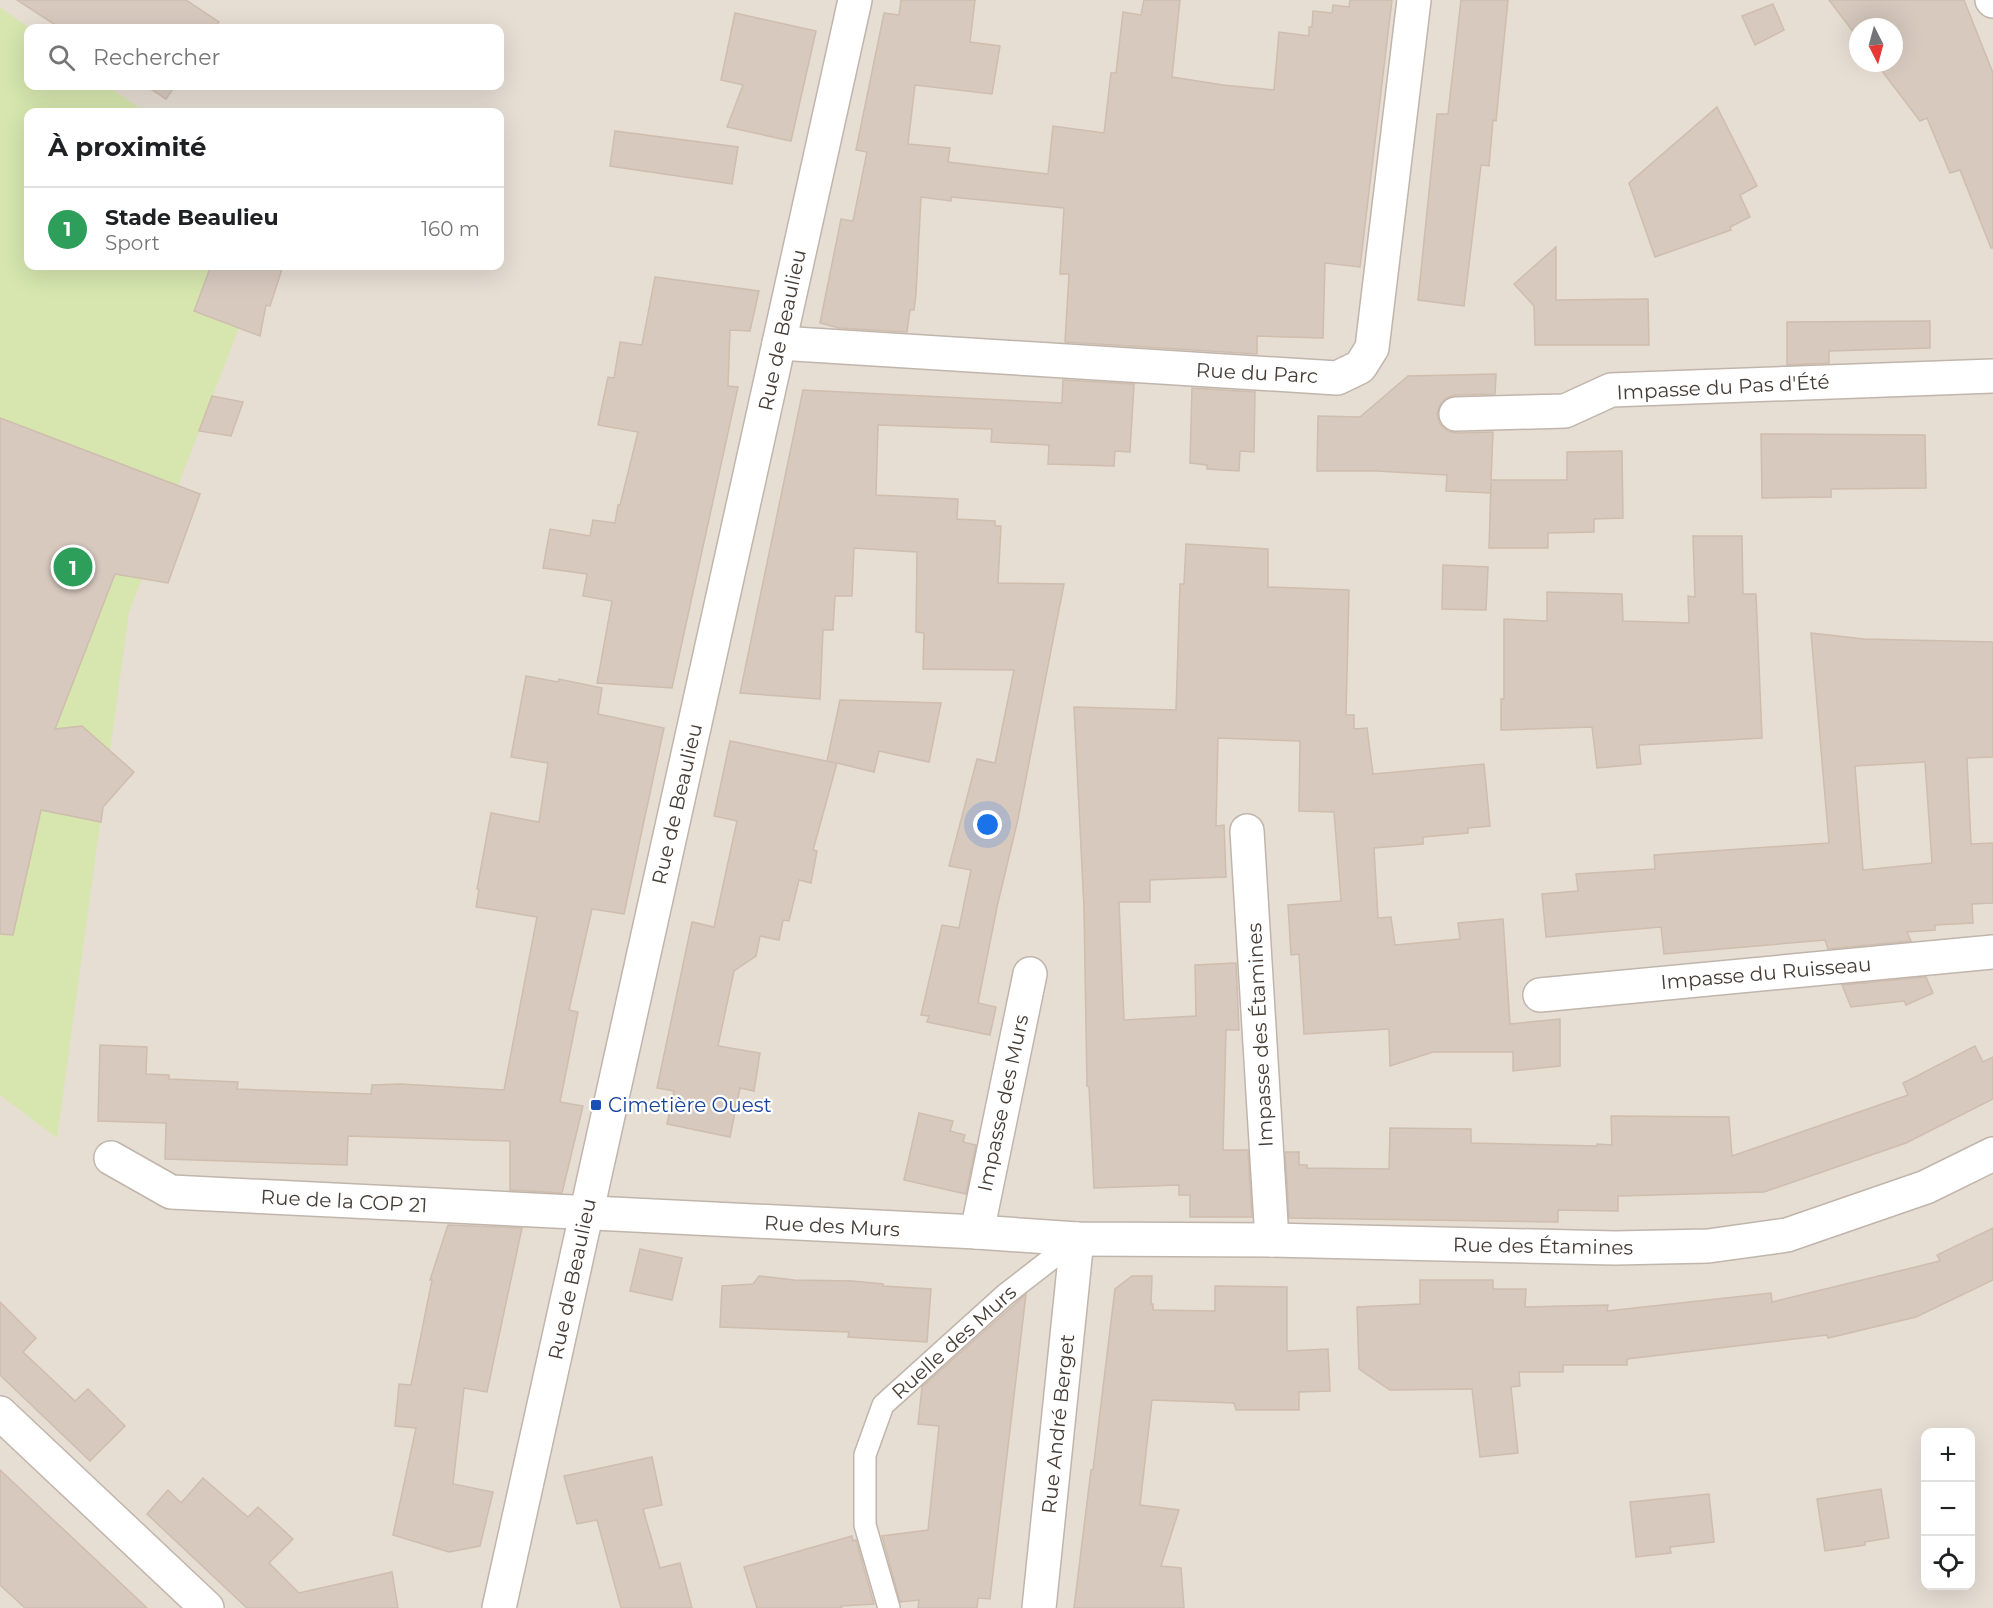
<!DOCTYPE html>
<html lang="fr">
<head>
<meta charset="utf-8">
<style>
  body { margin:0; font-family:Montserrat,sans-serif; background:#f6f6f6; color:#202124 }
  .controls { position:absolute; right:18px; bottom:18px; display:grid; overflow:hidden; border-radius:12px; box-shadow:0 6px 24px #0002 }
  .controls button { width:54px; height:54px; display:grid; place-items:center; padding:0; border:0; border-bottom:2px solid #e0e0e0; background:#fff; color:#202124; font:30px sans-serif }
  .compass { position:absolute; left:1849px; top:18px; width:54px; height:54px; border-radius:50%; background:#fff; box-shadow:0 6px 24px #0002; rotate:174deg }
  .you { position:absolute; left:988px; top:825px; width:21px; height:21px; margin:-15px; border:4px solid #fff; border-radius:50%; background:#1a73e8; box-shadow:0 0 0 9px #1a73e833 }
  .badge { display:grid; place-items:center; width:39px; height:39px; border-radius:50%; background:#f7181b; color:#fff; font-size:20px; font-weight:700 }
  .pin { position:absolute; translate:-50% -50%; border:3px solid #fff; box-shadow:0 2px 6px #0006 }
  .list { margin:0; padding:0; list-style:none }
  h2 { display:flex; justify-content:space-between; align-items:center; height:78px; margin:0; padding:0 24px; font-size:26px }
  h2 small { font-size:20px; font-weight:400; color:#757577 }
  .list li { display:grid; grid-template-columns:39px 1fr auto; gap:18px; align-items:center; box-sizing:border-box; height:84px; padding:0 24px; border-top:2px solid #e0e0e0 }
  .list b { display:block; font-size:22px; white-space:nowrap }
  .list p { margin:0; font-size:20px; white-space:nowrap; color:#757577 }
  .list em { font-size:20px; font-style:normal; color:#757577 }
  .icon { flex:none; width:33px; height:33px; fill:none; stroke:currentColor; stroke-width:2; stroke-linecap:round; stroke-linejoin:round }
  .map { position:relative; flex:none; width:1993px; height:1608px; overflow:hidden }
  .search { position:absolute; background:#fff; box-shadow:0 6px 24px #0002; left:24px; top:24px; width:480px; height:66px; display:flex; align-items:center; gap:15px; box-sizing:border-box; padding:0 21px; border-radius:12px; color:#757577; font-size:22px }
  .panel { position:absolute; background:#fff; box-shadow:0 6px 24px #0002; left:24px; top:108px; width:480px; height:162px; border-radius:12px }
  .map>svg:first-child { display:block }
  .residential { fill:#e6ddd3; fill-rule:evenodd }
  .green { fill:#d6e6ae }
  .building { fill:#d7c9be; stroke:#cfbdae; stroke-width:1.5; fill-rule:evenodd }
  .lines { fill:none; stroke-linecap:round; stroke-linejoin:round }
  .lane-casing { stroke:#c1b5ab; stroke-width:24 }
  .street-casing { stroke:#c1b5ab; stroke-width:36 }
  .lane { stroke:#fff; stroke-width:21 }
  .street { stroke:#fff; stroke-width:33 }
  .transit-dot { fill:#1a4fb4; stroke:#fff; stroke-width:2 }
  .labels { text-anchor:middle; dominant-baseline:central; stroke-width:4.5; stroke-linejoin:round; paint-order:stroke }
  .street-label { font-size:20px; fill:#453c35; stroke:#fff }
  .transit-label { font-size:20px; fill:#164399; stroke:#fff; text-anchor:start }
</style>
</head>
<body>
<div class="map">
<svg width="1993" height="1608" viewBox="0 0 1993 1608">
  <rect width="100%" height="100%" fill="#f2ece5"/>
  <path class="residential" d="M0,0h1993v1608h-1993zM1858,27h36v36h-36zM28,28h472v58h-472zM28,112h472v154h-472zM1926,1432h44v154h-44z"/>
  <path class="green" d="M0,7l29,21 -1,58h80l37,26h-117v154h235l-134,346 -72,526 -57,-43z"/>
  <g class="building">
    <path d="M17,0h169l33,22 -5,6h-154z"/>
    <path d="M901,0h74l-5,42 30,4 -8,48 -77,-9 -7,59 42,4 -2,14 100,12 5,-48 51,7 7,-60h5l7,-61 18,3 3,-15h36l-8,77 51,8 51,5 5,-58 30,4v-9h3l1,-16 19,2 1,-8 16,2 1,-7h42l-32,267 -35,-4 -2,75 -66,-2v18l-192,-12 4,-68h-9l4,-66 -113,-11v4l-30,-4 -5,97 -2,16h-4l-3,22 -68,-4 -19,-5 21,-104 12,2 14,-69 -11,-2 28,-137 15,2z"/>
    <path d="M1461,0h47l-12,121 -3,-1 -4,46 -8,-1 -17,141 -46,-6 19,-186h11z"/>
    <path d="M1829,0h135l29,73v175h-2l-31,-78 -10,3 -23,-55 -7,3 -44,-58h18v-36h-36v11z"/>
    <path d="M1773,4l11,26 -29,15 -13,-29z"/>
    <path d="M735,13l81,18 -25,110 -64,-14 16,-42 -22,-5z"/>
    <path d="M146,86h29l-9,13z"/>
    <path d="M1717,107l40,79 -17,9 10,22 -20,10 1,3 -76,27 -26,-74z"/>
    <path d="M615,131l123,16 -6,37 -122,-18z"/>
    <path d="M1556,247v53l92,-1 1,46h-114l-1,-39 -20,-22z"/>
    <path d="M211,266h72l-13,40 -4,-1 -6,31 -66,-25z"/>
    <path d="M655,277l104,14 -9,40 -20,-1 -2,56 10,1 -66,301 -75,-5 15,-82 -29,-5 4,-22 -44,-6 7,-39 40,7 3,-16 22,3 3,-18h2l18,-73 -40,-7 10,-48 6,1 6,-36 22,3z"/>
    <path d="M1930,321v27l-101,3v12l-42,2v-43z"/>
    <path d="M1496,374l-1,20 -40,1 -9,3 -6,7 -3,9 3,10 8,7 8,2 37,-1 -2,48h76v-28l55,-1 1,67 -29,1v13l-46,1v15h-59l2,-66v11l-45,-2 1,-16 -70,-4h-60l1,-55 42,1 48,-41z"/>
    <path d="M1063,380l71,4 -4,68 -15,-1 -1,15 -66,-2 1,-19 -58,-3 1,-13 -114,-4 -2,70 82,4 -1,20 38,2v5h6l-3,57 66,1 -46,235 -21,88 -19,96 18,4 -6,28 -63,-13 2,-6 -8,-1 21,-90 17,3 12,-58 -22,-4 28,-107 18,4 19,-93 -91,-1 1,-36 -8,-1 1,-80 -63,-4 -2,48h-17l-2,34h-10l-3,69 -80,-6 63,-303 259,13z"/>
    <path d="M1192,388l63,4 -1,60 -14,-1 -1,20 -32,-2v-4l-17,-2z"/>
    <path d="M212,396l31,6 -12,34 -32,-5z"/>
    <path d="M0,418l200,76 -32,89 -53,-9 -60,155 27,-3 52,46 -31,35 -2,15 -60,-12 -28,125 -13,-1z"/>
    <path d="M1761,434l164,1 1,53 -95,1v8l-69,1z"/>
    <path d="M1693,536h49l1,58h13l6,144 -123,7 2,19 -44,4 -5,-41 -91,3v-31h3v-80l43,2v-29l75,2 1,27 66,2 -1,-27 7,1z"/>
    <path d="M1186,544l82,5v38l81,3 -3,125h8v14l13,-1 6,46 111,-10 6,62 -22,2v5l-45,4v7l-49,4 4,70 13,-1 4,28 65,-6 -2,-16 45,-4 7,105 50,-5v47l-47,5v-19h-80l-43,14 -1,-37 -85,5 -5,-80 -8,1 -3,-50 53,-4 -7,-89 -35,-1 1,-70 -82,-3 -2,88 8,-1 2,52 -76,3v22h-31l5,118 72,-4 -1,-51 41,-2 3,67h-13l-3,120h25l4,67h-62v-22h-11v-10l-85,3 -5,-101 -2,-1 -3,-178 -10,-201 102,3 4,-126h4z"/>
    <path d="M1443,565l45,2 -2,43 -44,-1z"/>
    <path d="M1811,633l53,6 129,3v115l-26,1 4,86 22,-1v60l-21,1 1,19 -38,2v5l-28,2 4,9 -83,8 -3,-9 -161,14 -3,-27 -115,10 -4,-43 36,-3 -2,-17 79,-5 -1,-14 175,-12zM1925,762l7,101 -69,7 -8,-104z"/>
    <path d="M526,676l32,6 1,-3 43,9 -4,26 66,14 -40,186 -32,-5 -23,101 9,2 -18,90 23,4 -21,87 -52,-3v-49l-162,-5 -1,29 -182,-6 1,-36 -68,-2 2,-76 47,2 -1,27 23,1v4l69,3 -1,7 134,5 1,-9 29,-1 103,6 33,-173 -61,-10 3,-18h-2l14,-76 48,9 9,-59 -37,-6z"/>
    <path d="M840,700l101,3 -12,59 -50,-11 -5,21 -37,-9 -24,87 4,1 -6,32 -12,-3 -10,41 -6,-1 -4,20 -19,-4 -4,20 -22,15 -16,75 42,7 -6,38 -14,-3 -10,49 -63,-13 7,-33 -17,-3 35,-166 22,5 23,-106 -23,-5 16,-75 106,22 -9,-2z"/>
    <path d="M1926,977l7,16 -27,12 -2,-4 -53,6 -9,-22z"/>
    <path d="M1975,1046l8,16 10,-5v42l-87,44 -142,49 -146,4v15l-60,-1v12l-269,-4 -4,-66h14v13h8v3l82,1 1,-41 81,1v14l126,3v-2l15,1 -1,-29 118,1 3,39 176,-61 -5,-12z"/>
    <path d="M919,1113l34,8 -3,10 15,4 -2,7 13,3 -10,49 -62,-14z"/>
    <path d="M448,1225l74,3 -35,164 -23,-4 -11,96 40,8 -13,54 -31,6 -56,-17 23,-107 -21,-2 4,-42 12,1 21,-105h-2z"/>
    <path d="M1993,1228v52l-77,37 -88,21 -1,-3 -200,24v6h-64v7h-44l1,14 -9,1 7,66 -38,4 -8,-68 -82,1 -31,-21 -2,-62 63,-3v-24h73v9h33l-1,18 83,-2 -1,6 164,-18 1,9 168,-41 -3,-6z"/>
    <path d="M640,1249l42,9 -10,42 -42,-9z"/>
    <path d="M759,1276l35,4 58,1 31,3v2l48,3 -4,53 -79,-5 1,-5 -129,-5 2,-41 31,-2z"/>
    <path d="M1132,1276h20l-1,28h2v6l62,1v-25l72,1v64l41,-2 2,42 -31,1v18h-63l-2,-7 -82,-3 -12,105 39,5 -18,56 20,2 3,40h-110l17,-138h2l22,-181z"/>
    <path d="M1026,1294l-36,305 -12,-1 -1,10h-59l1,-8 -19,2 -18,-66 46,-6 11,-104 -21,-2 4,-37z"/>
    <path d="M0,1302l36,36 -13,14 52,49 13,-12 37,37 -35,35 -90,-86z"/>
    <path d="M652,1457l10,48 -19,4 17,59 20,-5 12,45h-71l-24,-88 -20,4 -13,-48z"/>
    <path d="M0,1470l94,88 53,50h-122l-25,-23z"/>
    <path d="M203,1478l45,39 10,-10 35,32 -24,24 30,30 93,-21 6,36h-151l-100,-94 21,-24 13,13z"/>
    <path d="M1881,1489l8,49 -24,4v3l-40,6 -8,-52z"/>
    <path d="M1709,1494l5,48 -44,5 1,6 -35,4 -6,-55z"/>
    <path d="M852,1536l1,5 3,-1 18,64 -33,2 1,2h-85l-13,-41z"/>
  </g>
  <g class="lines">
    <defs>
      <path id="lane" d="M889,1608l-24,-83v-70l18,-50 123,-111 71,-55"/>
      <g id="street">
        <path d="M1992,0l1,1"/>
        <path d="M779,343l558,35 23,-11 12,-19 42,-348"/>
        <path d="M1456,414l109,-3 46,-21 382,-14"/>
        <path d="M1247,831l25,409"/>
        <path d="M1540,995l453,-43"/>
        <path d="M111,1158l60,34 806,40 100,7 195,1 343,8 93,-2 79,-11 139,-48 67,-33"/>
        <path d="M977,1232l53,-258"/>
        <path d="M0,1413l207,195"/>
        <path d="M499,1608l356,-1608"/>
        <path d="M1039,1608l38,-369"/>
      </g>
    </defs>
    <use href="#lane" class="lane-casing"/>
    <use href="#street" class="street-casing"/>
    <use href="#lane" class="lane"/>
    <use href="#street" class="street"/>
  </g>
  <rect class="transit-dot" x="590" y="1099" width="12" height="12" rx="3"/>
  <g class="labels">
    <g class="street-label">
      <text transform="translate(782 330) rotate(-78)">Rue de Beaulieu</text>
      <text transform="translate(1257 373) rotate(3)">Rue du Parc</text>
      <text transform="translate(1723 387) rotate(-3)">Impasse du Pas d'Été</text>
      <text transform="translate(677 804) rotate(-77)">Rue de Beaulieu</text>
      <text transform="translate(1766 973) rotate(-5)">Impasse du Ruisseau</text>
      <text transform="translate(1260 1035) rotate(-93)">Impasse des Étamines</text>
      <text transform="translate(1003 1103) rotate(-78)">Impasse des Murs</text>
      <text transform="translate(344 1201) rotate(3)">Rue de la COP 21</text>
      <text transform="translate(832 1226) rotate(3)">Rue des Murs</text>
      <text transform="translate(1543 1246) rotate(1)">Rue des Étamines</text>
      <text transform="translate(572 1279) rotate(-78)">Rue de Beaulieu</text>
      <text transform="translate(954 1342) rotate(-42)">Ruelle des Murs</text>
      <text transform="translate(1058 1424) rotate(-84)">Rue André Berget</text>
    </g>
    <g class="transit-label">
      <text x="608" y="1105">Cimetière Ouest</text>
    </g>
  </g>
</svg>
<div class="controls">
<button>+</button>
<button>−</button>
<button><svg class="icon" aria-label="locate" viewBox="0 0 24 24"><circle cx="12" cy="12" r="6"/><path d="M12 2v4M12 18v4M2 12h4M18 12h4"/></svg></button>
</div>
<svg class="compass" viewBox="-18 -18 36 36"><path d="M0-13l5 13h-10z" fill="#e53935"/><path d="M0 13l5-13h-10z" fill="#757577"/></svg>
<div class="you"></div>
<div class="pin badge" style="left:73px;top:567px;background:#2e9e5b">1</div>
<div class="search"><svg class="icon" aria-label="search" viewBox="0 0 24 24"><circle cx="10" cy="10" r="6"/><path d="M15 15l6 6"/></svg>Rechercher</div>
<section class="panel">
<h2>À proximité<small></small></h2>
<ul class="list">
<li><span class="badge" style="background:#2e9e5b">1</span><div><b>Stade Beaulieu</b><p>Sport</p></div><em>160 m</em></li>
</ul>
</section>
</div>
</body>
</html>
